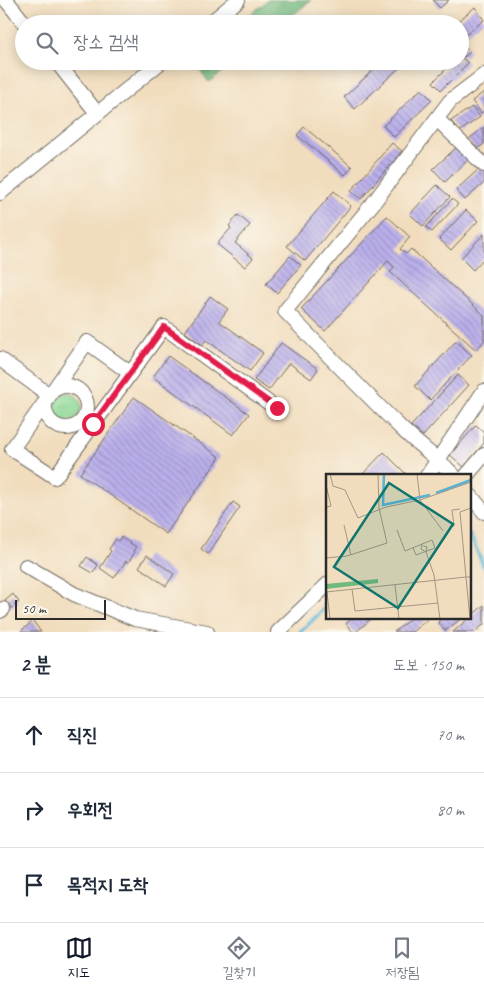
<!DOCTYPE html>
<html lang="ko">
<head>
<meta charset="utf-8">
<style>
  body { margin:0; font-family:Caveat,"Poor Story",sans-serif; background:#f2f2f3; color:#1f2937 }
  .scale { position:absolute; left:15px; bottom:12px; width:91px; box-sizing:border-box; padding-left:5px; border:2px solid #2b2b2b; border-top:0; font-size:14px; line-height:18px; white-space:nowrap; color:#2b2b2b; -webkit-text-stroke:4px #fbf7ec; paint-order:stroke }
  .stop { position:absolute; width:15px; height:15px; margin:-11px; border:4px solid #e11d48; border-radius:50%; background:#fff }
  .stop.end { background:#e11d48; border-color:#fff; box-shadow:0 1px 5px #0008 }
  .list { margin:0; padding:0; list-style:none }
  h2 { display:flex; justify-content:space-between; align-items:center; height:65px; margin:0; padding:0 20px; font-size:21px }
  h2 small { font-size:16px; font-weight:400; color:#747a83 }
  .list li { display:grid; grid-template-columns:32px 1fr auto; gap:15px; align-items:center; box-sizing:border-box; height:75px; padding:0 20px; border-top:1px solid #e0e1e3 }
  .list b { display:block; font-size:19px; white-space:nowrap }
  .list em { font-size:16px; font-style:normal; color:#747a83 }
  .icon { flex:none; width:28px; height:28px; fill:none; stroke:currentColor; stroke-width:2; stroke-linecap:round; stroke-linejoin:round }
  .map { position:relative; flex:none; width:484px; height:632px; overflow:hidden }
  .search { position:absolute; background:#fff; box-shadow:0 2px 12px #0003; left:15px; right:15px; top:15px; height:55px; display:flex; align-items:center; gap:12px; box-sizing:border-box; padding:0 18px; border-radius:28px; color:#747a83; font-size:19px }
  .sheet { height:290px; background:#fff }
  nav { display:flex; justify-content:space-around; align-items:center; box-sizing:border-box; height:70px; border-top:1px solid #e0e1e3; background:#fff; font-size:14px; color:#747a83 }
  nav a { display:grid; justify-items:center; gap:2px }
  nav .on { color:#111827 }
  .map>svg:first-child { display:block }
  .grass { fill:url(#grass-tufts); stroke:#5c8260 }
  .forest { fill:url(#forest-crowns); stroke:#4e7255 }
  .lines { fill:none; stroke-linecap:round; stroke-linejoin:round }
  .stream { stroke:#57b2d5; stroke-width:4 }
  .building { fill:url(#building-back-hatch) }
  .minor-casing { stroke:#70695e; stroke-width:16 }
  .minor { stroke:#fff; stroke-width:14 }
  .route { stroke:#e11d48; stroke-width:6 }
  .inset-river { fill:none; stroke:#57b2d5; stroke-width:2.5 }
  .inset-road { fill:none; stroke:#a29683; stroke-width:1 }
  .view { fill:#0f766e; fill-opacity:0.15; stroke:#0f766e; stroke-width:2.5 }
  .inset-edge { fill:none; stroke:#2b2b2b; stroke-width:2.5 }
</style>
</head>
<body>
<div class="map">
<svg width="484" height="632" viewBox="0 0 484 632">
  <defs>
    <pattern id="grass-tufts" width="24" height="20" patternUnits="userSpaceOnUse" patternTransform="scale(1.25)"><rect width="24" height="20" fill="#8cd996"/><path d="M3 7l-1-3M5 7V3M7 7l1-3M15 17l-1-3M17 17v-4M19 17l1-3" fill="none" stroke="#79ba81"/></pattern>
    <pattern id="forest-crowns" width="20" height="18" patternUnits="userSpaceOnUse" patternTransform="scale(1.25)"><rect width="20" height="18" fill="#71b97f"/><path d="M2 6a3 3 0 1 1 6 0M12 15a3 3 0 1 1 6 0" fill="none" stroke="#5d9768"/></pattern>
    <pattern id="building-back-hatch" width="6" height="6" patternUnits="userSpaceOnUse" patternTransform="scale(1.25)"><rect width="6" height="6" fill="#bbb0ec"/><path d="M-1 5l2 2M0 0l6 6M5-1l2 2" fill="none" stroke="#988fbf"/></pattern>
  </defs>
  <rect width="100%" height="100%" fill="#fbf7ec"/>
  <filter id="ink" filterUnits="userSpaceOnUse"><feTurbulence type="fractalNoise" baseFrequency=".02" numOctaves="2"/><feDisplacementMap in="SourceGraphic" scale="10" xChannelSelector="R" yChannelSelector="G"/><feConvolveMatrix kernelMatrix="1 2 1 2 8 2 1 2 1" color-interpolation-filters="sRGB"/></filter>
  <filter id="wash" filterUnits="userSpaceOnUse"><feTurbulence type="fractalNoise" baseFrequency=".0096" numOctaves="4" result="noise"/><feDisplacementMap in="SourceGraphic" scale="20" xChannelSelector="R" yChannelSelector="G"/><feGaussianBlur stdDeviation="1.12" result="paint"/><feColorMatrix in="noise" values="0 0 0 0 0 0 0 0 0 0 0 0 0 0 0 0 0 1.4 0 .05"/><feComposite in="paint" operator="in"/></filter>
  <g filter="url(#wash)">
    <rect width="100%" height="100%" fill="#f1ddbd"/>
    <circle class="grass" cx="67" cy="407" r="14"/>
    <g class="forest">
      <path d="M268,0h43l-29,24h-43z"/>
      <path d="M193,61h42l-26,21z"/>
    </g>
    <g class="lines">
      <g class="stream">
        <path d="M470,535l14,32"/>
        <path d="M300,632l28,-27"/>
      </g>
    </g>
    <g id="blocks">
      <g class="building">
        <path d="M433,0h16l-9,8z"/>
        <path d="M475,7l9,13 -21,17 -3,-4v-9h-5z"/>
        <path d="M460,41l10,11 -6,5 -4,-4z"/>
        <path d="M460,56l8,7 -27,27 -8,-8 21,-21h6z"/>
        <path d="M383,61h14l4,5 -46,43 -11,-12z"/>
        <path d="M421,89l11,11 -38,37 -11,-11z"/>
        <path d="M484,92v19l-3,2 -9,-12z"/>
        <path d="M472,107l8,10 -21,15 -8,-11z"/>
        <path d="M304,127l48,40 -7,8 -48,-40z"/>
        <path d="M484,127v17l-8,6 -8,-10z"/>
        <path d="M392,143l10,8 -41,48 -10,-8z"/>
        <path d="M459,145l12,12 -26,25 -12,-13z"/>
        <path d="M481,167l3,4v12l-19,17 -9,-10z"/>
        <path d="M437,185l13,12 -27,29 -13,-12z"/>
        <path d="M334,191l17,15 -46,55 -18,-15z"/>
        <path d="M452,199l6,5 -26,28 -6,-5z"/>
        <path d="M466,210l12,11 -27,29 -12,-11z"/>
        <path d="M238,215l12,10 -15,18 18,15 -8,9 -28,-23 14,-16 -2,-2z"/>
        <path d="M387,216l23,21 -10,12 6,5 5,-5 73,66v26l-8,9 -86,-78 4,-5 -6,-6 -63,70 -24,-22z"/>
        <path d="M484,234v24l-11,12 -12,-12z"/>
        <path d="M290,256l11,9 -24,28 -11,-9z"/>
        <path d="M210,296l18,13 -9,12 44,32 -13,18 -44,-31 -4,5 -17,-13z"/>
        <path d="M456,341l16,14 -42,45 -15,-14z"/>
        <path d="M281,343l37,26 -7,10 -22,-16 -20,27 -15,-10z"/>
        <path d="M168,356l81,58 -16,21 -80,-58z"/>
        <path d="M458,375l11,10 -46,51 -12,-10z"/>
        <path d="M134,397l86,60 -54,77 -86,-60z"/>
        <path d="M476,425l8,7v11l-20,24 -14,-12z"/>
        <path d="M384,452l24,24h-22l-1,-2 -2,2h-22z"/>
        <path d="M233,502l7,5 -32,47 -7,-5z"/>
        <path d="M121,537l15,10 -3,4 2,1 -7,11 -2,-2 -12,17 -14,-10 11,-17 -2,-2 7,-10 2,2z"/>
        <path d="M147,555l27,19 -8,12 -27,-19z"/>
        <path d="M87,557l11,8 -5,8 -12,-7z"/>
        <path d="M13,594l6,8 -9,7 -5,-8z"/>
        <path d="M484,605v19l-9,8h-22z"/>
        <path d="M352,618h20l-16,14h-3l-7,-8z"/>
        <path d="M411,618h18l-17,14h-18z"/>
        <path d="M442,618h20l-17,13 -7,-9z"/>
        <path d="M33,621l8,11h-21z"/>
      </g>
    </g>
  </g>
  <g filter="url(#ink)">
    <use href="#blocks" fill-opacity="0" stroke="#70695e" stroke-width="1"/>
    <g class="lines">
      <defs>
        <g id="minor">
          <path d="M6,0l19,24"/>
          <path d="M209,24l29,-24"/>
          <path d="M56,61l41,52"/>
          <path d="M437,119l47,46"/>
          <path d="M0,193l162,-132"/>
          <path d="M0,359l49,36"/>
          <path d="M130,373l-43,-31 -75,107 43,28 109,-150 113,82"/>
          <circle cx="66" cy="407" r="21"/>
          <path d="M427,476l57,-85"/>
          <path d="M454,476c-13,-16 -35,-30 -51,-46 -40,-39 -79,-79 -118,-119l89,-109 76,-101 34,-26"/>
          <path d="M466,476l18,-21"/>
          <path d="M470,495l14,17"/>
          <path d="M26,566l48,28 61,25 72,13"/>
          <path d="M0,611l3,-2"/>
          <path d="M278,632l50,-48"/>
        </g>
      </defs>
      <use href="#minor" class="minor-casing"/>
      <use href="#minor" class="minor"/>
    </g>
  </g>
  <g class="lines" filter="url(#ink)">
    <path class="route" d="M93,424l71,-97 113,81"/>
  </g>
  <g transform="translate(326 474)">
    <rect width="145" height="145" fill="#f1ddbd"/>
    <path d="M52,105v4l-52,6v-5z" fill="#71b97f"/>
    <path class="inset-river" d="M58,0l-1,31 47,-10M110,19l35,-13"/>
    <path class="inset-road" d="M4,0l3,12 12,4 13,28 28,-11 34,-7 -3,-26M0,11l5,21 -5,1M145,34l-11,4 6,65h5M18,51l7,30M124,53l4,-1 -2,-16 8,-1M71,56l8,21 27,-11 3,8 -19,7 -3,-7M117,57l-23,-31 51,-18M96,70l-1,5 5,3 1,-5 -4,-1M100,78l8,23 6,44M0,84l21,-2 40,-13 -8,-35 -1,-34M69,111l4,34M26,115l3,22 83,-8M0,118l140,-15 4,42M1,118l3,27"/>
    <path class="view" d="M63,9l64,41 -55,84 -64,-41z"/>
    <rect width="145" height="145" class="inset-edge"/>
  </g>
</svg>
<div class="scale">50 m</div>
<div class="stop" style="left:93px;top:424px"></div>
<div class="stop end" style="left:277px;top:408px"></div>
<div class="search"><svg class="icon" aria-label="search" viewBox="0 0 24 24"><circle cx="10" cy="10" r="6"/><path d="M15 15l6 6"/></svg>장소 검색</div>
</div>
<section class="sheet">
<h2>2 분<small>도보 · 150 m</small></h2>
<ul class="list">
<li><svg class="icon" aria-label="ahead" viewBox="0 0 24 24"><path d="M12 20V5M6 11l6-6 6 6"/></svg><div><b>직진</b></div><em>70 m</em></li>
<li><svg class="icon" aria-label="right" viewBox="0 0 24 24"><path d="M7 20v-9h11M14 6l5 5-5 5"/></svg><div><b>우회전</b></div><em>80 m</em></li>
<li><svg class="icon" aria-label="arrive" viewBox="0 0 24 24"><path d="M6 21V4h12l-3 4 3 4H6"/></svg><div><b>목적지 도착</b></div></li>
</ul>
</section>
<nav>
<a class="on"><svg class="icon" aria-label="map" viewBox="0 0 24 24"><path d="M3 6l6-2 6 2 6-2v14l-6 2-6-2-6 2zM9 4v14M15 6v14"/></svg>지도</a>
<a><svg class="icon" aria-label="directions" viewBox="0 0 24 24"><path d="M12 3l9 9-9 9-9-9zM9 14v-3h6M13 9l2 2-2 2"/></svg>길찾기</a>
<a><svg class="icon" aria-label="saved" viewBox="0 0 24 24"><path d="M7 4h10v16l-5-4-5 4z"/></svg>저장됨</a>
</nav>
</body>
</html>
